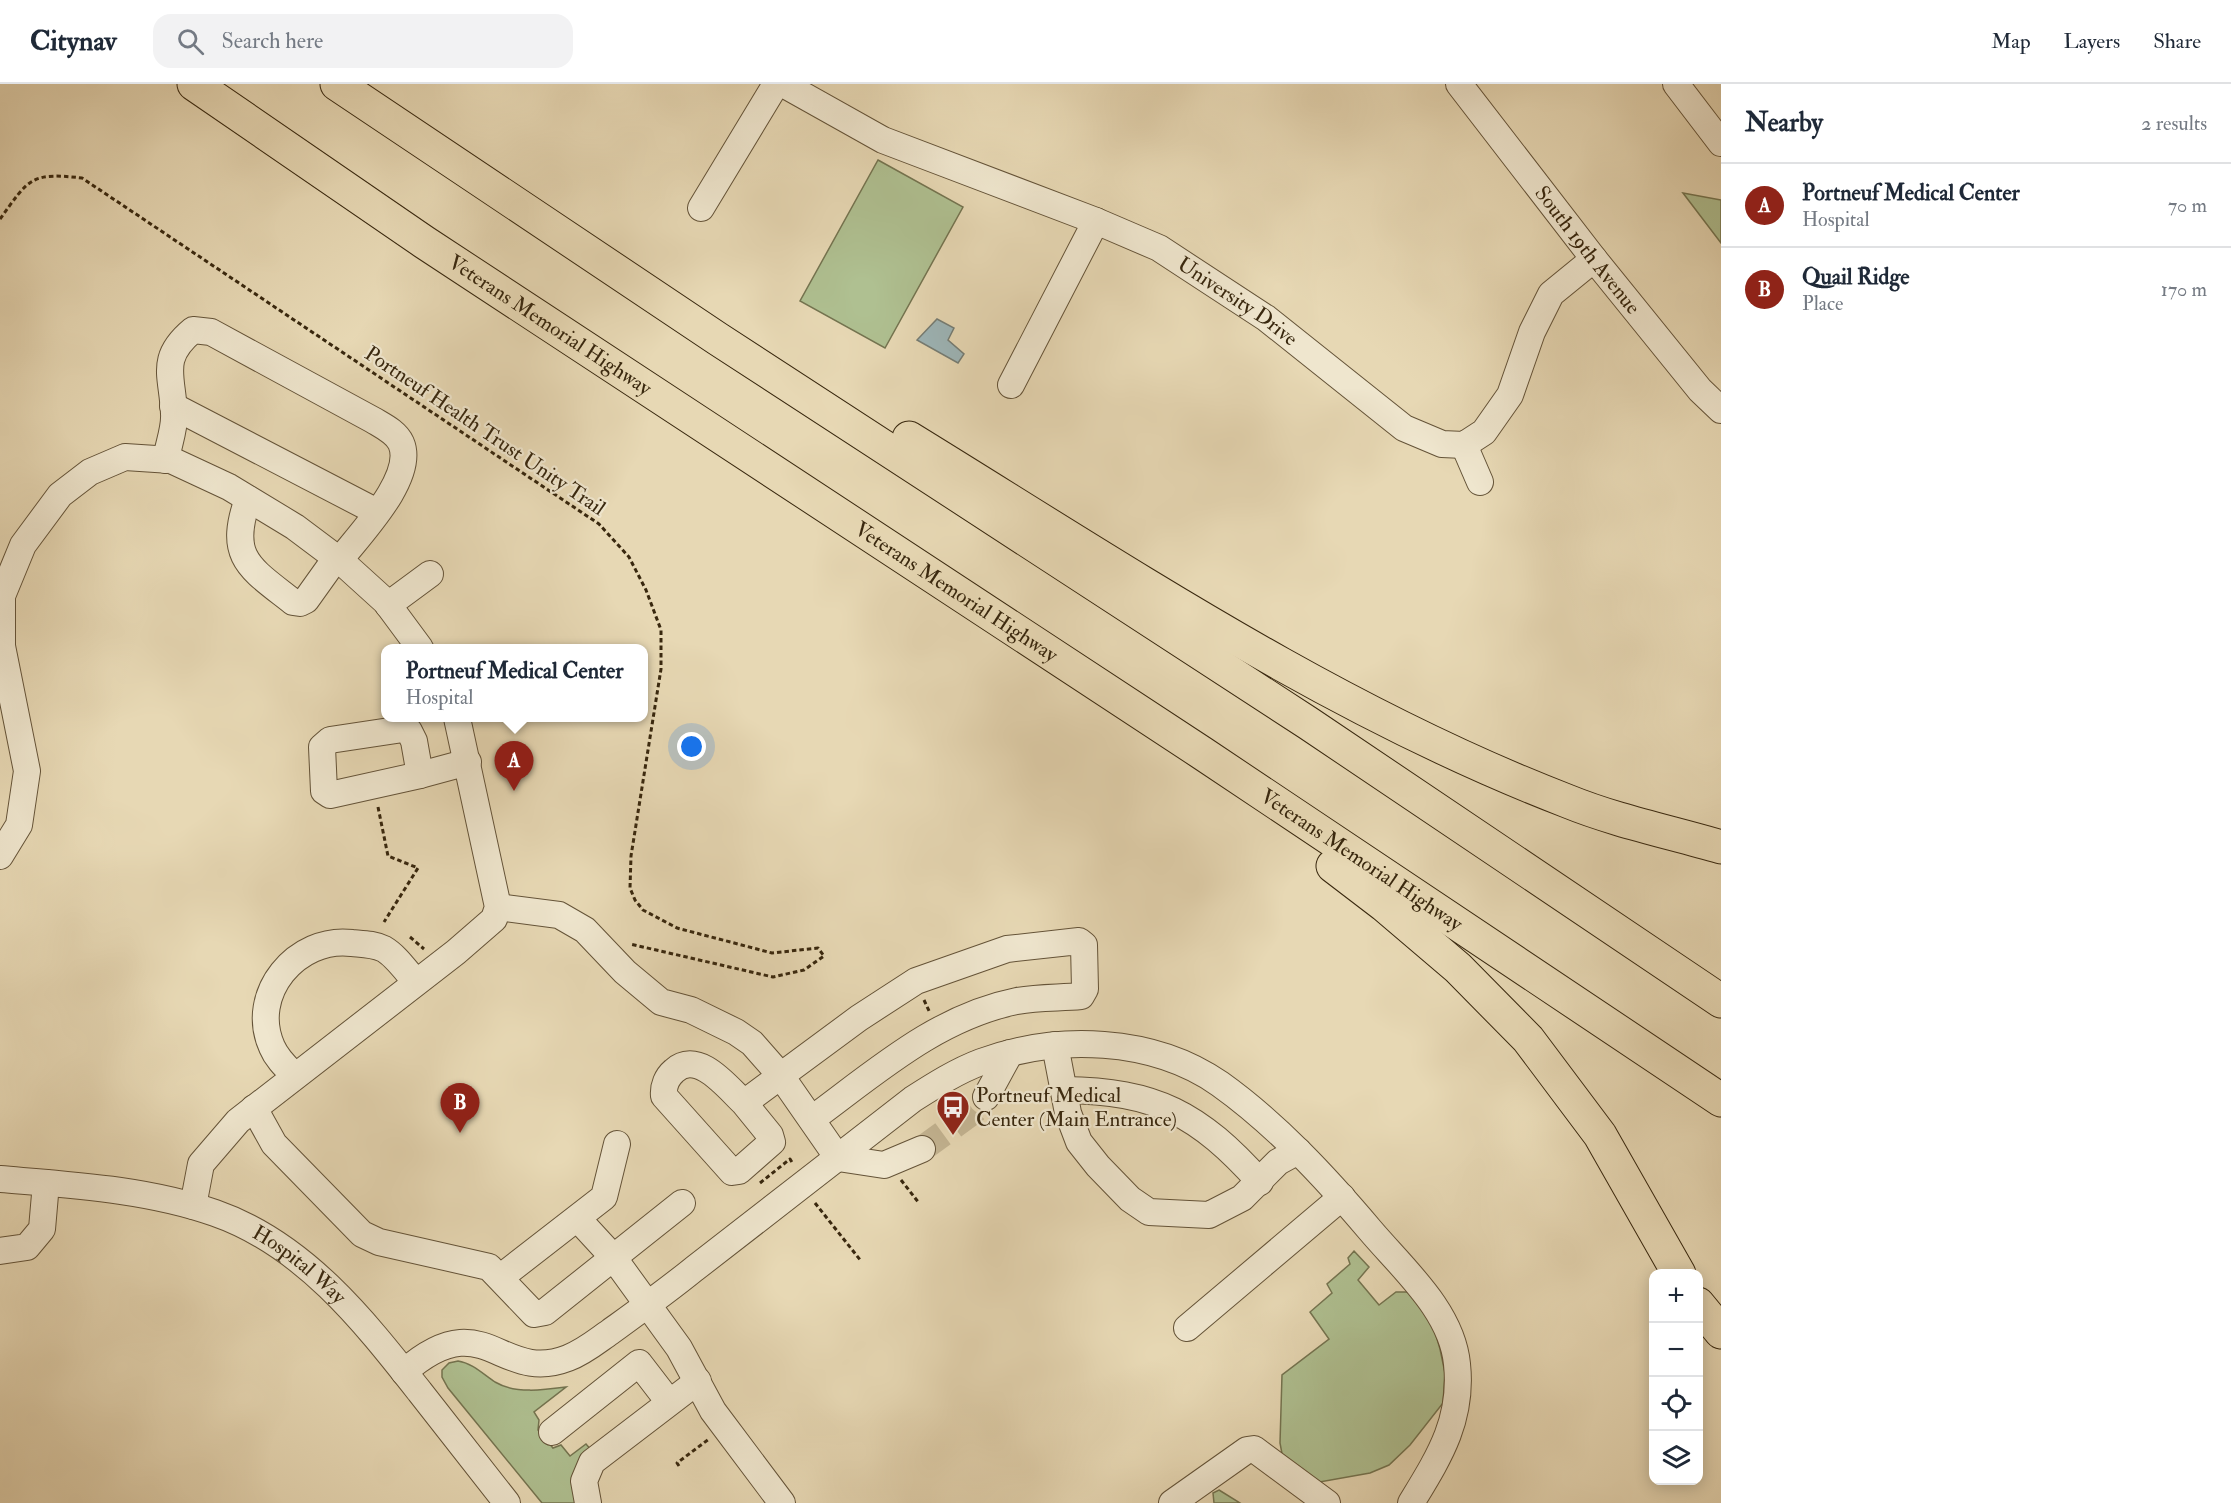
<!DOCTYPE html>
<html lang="en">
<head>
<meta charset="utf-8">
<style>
  body { margin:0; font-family:"IM FELL Double Pica",serif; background:#f2f2f3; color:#1f2937 }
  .controls { position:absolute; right:18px; bottom:18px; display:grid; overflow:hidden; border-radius:12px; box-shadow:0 3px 15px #0003 }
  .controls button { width:54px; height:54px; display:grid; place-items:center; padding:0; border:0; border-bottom:2px solid #e0e1e3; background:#fff; color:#1f2937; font:30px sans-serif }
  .you { position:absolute; left:692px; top:663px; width:21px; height:21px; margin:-15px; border:4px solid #fff; border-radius:50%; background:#1a73e8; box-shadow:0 0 0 9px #1a73e833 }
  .badge { display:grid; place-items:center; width:39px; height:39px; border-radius:50%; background:#8f2418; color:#fff; font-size:20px; font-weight:700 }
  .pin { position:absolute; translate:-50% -50px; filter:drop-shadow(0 2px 3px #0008) }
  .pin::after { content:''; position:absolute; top:32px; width:21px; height:18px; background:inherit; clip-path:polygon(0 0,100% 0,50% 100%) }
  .popup { position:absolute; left:381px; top:560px; width:267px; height:78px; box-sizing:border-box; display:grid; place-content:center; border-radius:12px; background:#fff; filter:drop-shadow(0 2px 4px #0005); font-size:20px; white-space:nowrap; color:#747a83 }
  .popup b { font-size:22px; color:#1f2937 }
  .popup::after { content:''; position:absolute; left:50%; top:100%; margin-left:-12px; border:12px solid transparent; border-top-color:#fff }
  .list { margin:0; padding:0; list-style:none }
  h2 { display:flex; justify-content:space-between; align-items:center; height:78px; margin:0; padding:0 24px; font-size:26px }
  h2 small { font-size:20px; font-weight:400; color:#747a83 }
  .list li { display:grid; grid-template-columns:39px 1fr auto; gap:18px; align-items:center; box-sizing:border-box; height:84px; padding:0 24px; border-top:2px solid #e0e1e3 }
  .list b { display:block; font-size:22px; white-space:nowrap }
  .list p { margin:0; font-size:20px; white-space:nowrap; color:#747a83 }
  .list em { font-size:20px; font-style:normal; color:#747a83 }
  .icon { flex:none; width:33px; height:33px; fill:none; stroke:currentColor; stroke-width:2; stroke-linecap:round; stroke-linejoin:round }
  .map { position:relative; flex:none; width:1721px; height:1419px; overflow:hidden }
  header { display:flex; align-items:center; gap:36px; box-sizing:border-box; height:84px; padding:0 30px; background:#fff; border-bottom:2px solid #e0e1e3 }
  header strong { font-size:28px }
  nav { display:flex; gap:33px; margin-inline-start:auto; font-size:21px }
  .search { width:420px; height:54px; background:#f2f2f3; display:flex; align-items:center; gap:15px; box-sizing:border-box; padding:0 21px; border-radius:18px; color:#747a83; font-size:22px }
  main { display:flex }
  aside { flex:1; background:#fff }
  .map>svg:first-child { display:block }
  .green { fill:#afc091; stroke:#747450; stroke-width:1.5 }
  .water { fill:#9db6b9; stroke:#757d75; stroke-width:1.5 }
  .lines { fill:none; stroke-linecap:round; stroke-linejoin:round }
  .minor-tunnel { stroke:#c4b593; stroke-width:26; stroke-dasharray:26 13; stroke-linecap:butt }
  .minor-casing { stroke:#645338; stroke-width:28 }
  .highway-casing { stroke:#38270e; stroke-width:35 }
  .path { stroke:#38270e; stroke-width:3; stroke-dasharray:4.5 3; stroke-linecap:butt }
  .minor { stroke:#efe6ce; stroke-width:26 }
  .highway { stroke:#e7d8b4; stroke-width:33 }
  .labels { text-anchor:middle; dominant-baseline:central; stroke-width:4.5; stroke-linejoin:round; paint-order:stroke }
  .street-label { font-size:21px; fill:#38270e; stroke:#efe6ce }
  .poi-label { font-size:21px; fill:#38270e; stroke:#efe6ce; text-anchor:start }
</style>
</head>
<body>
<header>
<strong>Citynav</strong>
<div class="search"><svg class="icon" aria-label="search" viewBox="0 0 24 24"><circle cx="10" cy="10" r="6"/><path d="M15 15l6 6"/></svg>Search here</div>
<nav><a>Map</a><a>Layers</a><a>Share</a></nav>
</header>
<main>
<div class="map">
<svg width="1721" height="1419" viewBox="0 0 1721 1419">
  <rect width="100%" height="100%" fill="#e7d8b4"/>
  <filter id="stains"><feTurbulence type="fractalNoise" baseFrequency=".00333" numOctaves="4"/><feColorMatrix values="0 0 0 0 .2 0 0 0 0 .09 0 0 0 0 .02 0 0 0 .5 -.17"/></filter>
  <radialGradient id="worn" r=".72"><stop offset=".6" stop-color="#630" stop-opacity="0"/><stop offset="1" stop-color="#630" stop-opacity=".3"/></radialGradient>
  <g class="green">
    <path d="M878,76l85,47 -78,141 -85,-47z"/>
    <path d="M1683,109l38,7v43z"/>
    <path d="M1354,1167l15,16 -11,13 21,25 17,-13h15l21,30 8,27 5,24 -2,30 -33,42 -21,20 -19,8 -56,10 -31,-24 -3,-16 2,-68 47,-36 -19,-27 22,-19 -5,-9 23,-20 -2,-6z"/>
    <path d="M458,1277c14,2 25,13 37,21 20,12 49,8 71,5l-32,25 5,8 -1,10 15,18 8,-3 9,11 16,-12 6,7 -11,52h-39l-94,-115 -6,-11v-7l7,-7z"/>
    <path d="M1219,1406l21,13h-26l-1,-10z"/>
  </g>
  <path class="water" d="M937,235l17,9 -6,12 16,14 -6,9 -41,-23z"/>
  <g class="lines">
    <path class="minor-tunnel" d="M922,1065l52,-38 12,-14"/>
    <defs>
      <g id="minor">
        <path id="s1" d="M783,0l100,56 213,81 63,27 107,70 138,110 38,16 22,1 20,-13 26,-37 22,-63 19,-38 43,-35"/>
        <path id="s2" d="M1459,0l135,175 106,131 21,20"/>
        <path d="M1676,0l45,59"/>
        <path d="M701,124l75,-124"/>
        <path d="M1011,301l85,-164"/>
        <path d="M173,322l204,106"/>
        <path d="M1464,361l16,37"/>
        <path d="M166,376c2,-15 9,-31 8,-46 -1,-38 -16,-55 19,-84l18,2 162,88c10,6 23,12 28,23 15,34 -42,92 -62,118"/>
        <path d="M248,415c-21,59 2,69 45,103l7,1 6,-3 30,-42"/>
        <path d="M388,521l42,-31"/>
        <path d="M403,645l6,2 5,10 6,34 -90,20 -6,-4 -2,-44 8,-7z"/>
        <path d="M420,691l48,-13"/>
        <path d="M0,772l19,-31 8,-54 -25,-125v-50l21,-51 37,-50 30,-23 35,-15 46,3 58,27 66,40 48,36 43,39 34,46"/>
        <path d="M498,823l61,8 26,15 40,42 36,30 30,8 45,22 16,11 29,33 57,82 46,7 38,-16"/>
        <path d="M1055,961l13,68 11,29 19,24 32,33 19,13 60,3 33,-17 36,-36 20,-11"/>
        <path d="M295,992c-9,-9 -18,-17 -23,-29 -24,-53 25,-111 80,-104 11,1 22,1 32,6 12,7 22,22 32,33"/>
        <path d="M1064,1006c92,1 135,24 196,92"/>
        <path d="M986,1013l24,-44"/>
        <path d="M744,1019c-17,-16 -46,-54 -70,-32 -7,6 -11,15 -10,25l68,76 7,-1 33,-29 -2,-7 -26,-32 115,-85 57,-37 91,-32 72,-8 5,4 1,44 -4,7c-21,2 -43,1 -64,5 -80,16 -141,71 -205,118"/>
        <path d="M254,1024l20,36 88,90 17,8 110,25 45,47 11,-2 137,-109"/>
        <path id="s3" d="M0,1095c71,6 147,10 215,34 89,31 149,108 205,179 29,37 58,74 87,111"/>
        <path d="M193,1122l8,-42 37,-43 218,-169 38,-33 4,-12 -41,-189"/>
        <path d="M578,1135l35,38 66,91 34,63 69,92"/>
        <path d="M0,1167l27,-4 15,-18 4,-46"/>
        <path d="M501,1193l103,-80 13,-53"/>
        <path d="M1187,1244l155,-131"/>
        <path d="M404,1288c81,-71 95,13 164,-14 16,-6 29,-17 42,-26 29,-21 57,-41 84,-63 73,-57 146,-113 219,-170 22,-14 44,-28 68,-37 76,-28 172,-25 239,22 56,40 106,94 150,146 33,39 82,81 87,134 6,56 -18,93 -46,139"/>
        <path d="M552,1348l87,-69 30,39"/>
        <path d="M588,1419l-4,-22 8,-19 106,-81"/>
        <path d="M1172,1419l75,-53 7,-1 73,54"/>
      </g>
      <g id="highway">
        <path id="s4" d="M194,0l230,158 778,511 519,347"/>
        <path d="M337,0l381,255 590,384 413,278"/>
        <path d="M909,354c213,131 424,273 658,363 49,20 103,31 154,46"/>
        <path d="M1333,782l51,39 74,63 70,71 72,96 79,139"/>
        <path d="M1698,1220l23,28"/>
      </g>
    </defs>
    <use href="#minor" class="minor-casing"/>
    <use href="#highway" class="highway-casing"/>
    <g class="path">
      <path d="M0,135c29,-40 30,-47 82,-41l517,346 30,33 17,33 15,40v39l-30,187 -1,32 5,12 8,10 34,18 95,25 46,-5 6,8 -20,14 -31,7 -143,-33"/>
      <path d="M378,723l10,49 30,12 -34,54"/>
      <path d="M410,853l14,12"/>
      <path d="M924,916l6,13"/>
      <path d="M901,1096l18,23"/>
      <path d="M760,1099l30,-24 3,5"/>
      <path d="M815,1119l46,58"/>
      <path d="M679,1382l-2,-3 32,-24"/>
    </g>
    <use href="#minor" class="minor"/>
    <use href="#highway" class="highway"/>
  </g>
  <defs>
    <symbol id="bus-pin" viewBox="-11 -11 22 30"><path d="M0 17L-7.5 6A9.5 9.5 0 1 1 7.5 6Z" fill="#8f2418" stroke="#efe6ce"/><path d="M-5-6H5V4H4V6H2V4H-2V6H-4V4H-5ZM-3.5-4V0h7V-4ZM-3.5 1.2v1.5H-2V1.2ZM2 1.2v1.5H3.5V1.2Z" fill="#fff"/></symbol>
  </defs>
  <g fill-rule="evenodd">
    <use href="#bus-pin" x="934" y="1004" width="38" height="52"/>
  </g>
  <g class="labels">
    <g class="street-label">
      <text stroke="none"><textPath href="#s2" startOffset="210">South 19th Avenue</textPath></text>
      <text stroke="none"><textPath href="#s1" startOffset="506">University Drive</textPath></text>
      <text stroke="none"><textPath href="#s4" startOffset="430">Veterans Memorial Highway</textPath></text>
      <text transform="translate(485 347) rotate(34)">Portneuf Health Trust Unity Trail</text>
      <text stroke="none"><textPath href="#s4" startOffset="916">Veterans Memorial Highway</textPath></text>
      <text stroke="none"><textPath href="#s4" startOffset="1402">Veterans Memorial Highway</textPath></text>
      <text stroke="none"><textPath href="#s3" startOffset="318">Hospital Way</textPath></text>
    </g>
    <g class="poi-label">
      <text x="976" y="1011">Portneuf Medical<tspan x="976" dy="24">Center (Main Entrance)</tspan></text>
    </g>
  </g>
  <rect width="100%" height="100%" filter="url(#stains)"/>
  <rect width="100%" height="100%" fill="url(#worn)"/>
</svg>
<div class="controls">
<button>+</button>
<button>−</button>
<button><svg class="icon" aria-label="locate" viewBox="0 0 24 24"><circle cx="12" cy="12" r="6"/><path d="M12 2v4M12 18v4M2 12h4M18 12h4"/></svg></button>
<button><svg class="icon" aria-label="layers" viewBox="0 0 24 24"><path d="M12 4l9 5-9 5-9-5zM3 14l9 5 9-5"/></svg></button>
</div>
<div class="you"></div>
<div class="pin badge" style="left:514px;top:707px">A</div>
<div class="popup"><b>Portneuf Medical Center</b>Hospital</div>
<div class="pin badge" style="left:460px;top:1049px">B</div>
</div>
<aside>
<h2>Nearby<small>2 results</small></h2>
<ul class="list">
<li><span class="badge">A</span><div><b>Portneuf Medical Center</b><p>Hospital</p></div><em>70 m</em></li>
<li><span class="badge">B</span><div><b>Quail Ridge</b><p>Place</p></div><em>170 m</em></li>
</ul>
</aside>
</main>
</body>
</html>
